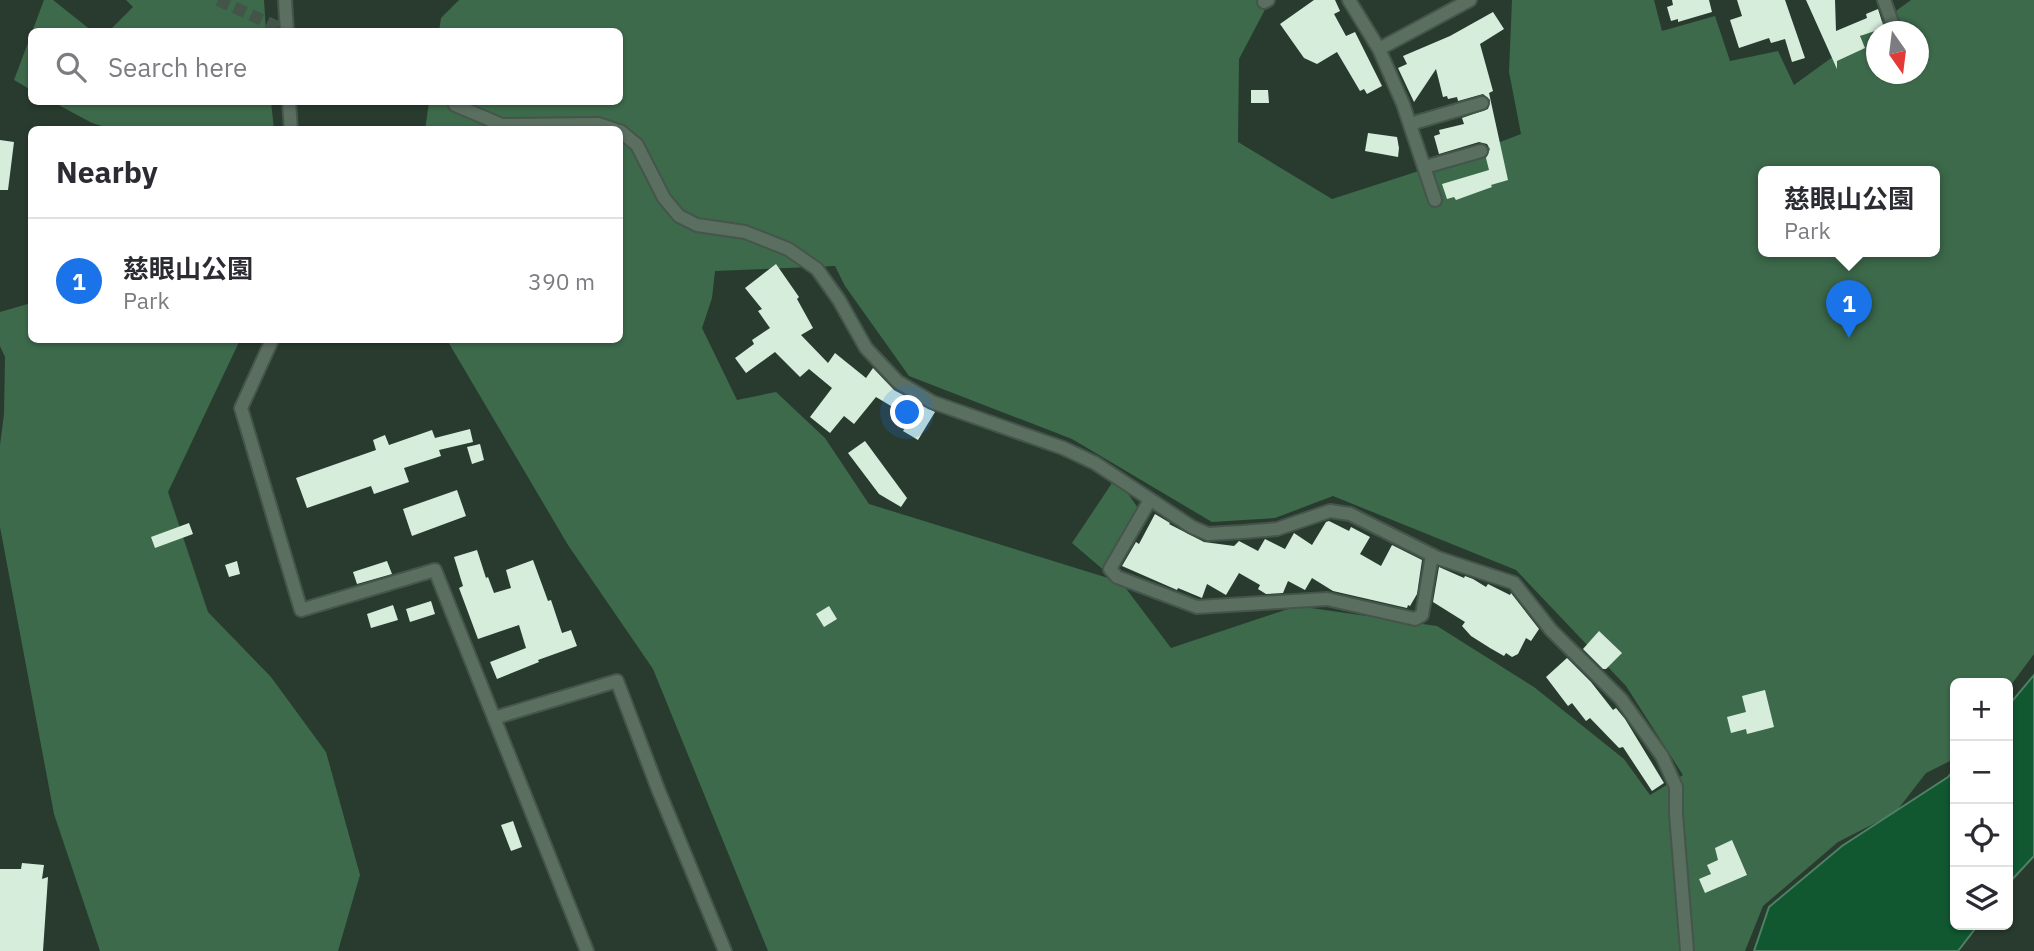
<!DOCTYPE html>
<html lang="en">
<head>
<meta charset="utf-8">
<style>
  body { margin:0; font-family:"IBM Plex Sans","Noto Sans JP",sans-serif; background:#f2f2f3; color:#2b2b33 }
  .controls { position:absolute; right:21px; bottom:21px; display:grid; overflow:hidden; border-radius:10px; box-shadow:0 2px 5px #0004 }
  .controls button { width:63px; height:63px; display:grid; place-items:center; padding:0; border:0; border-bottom:2px solid #e1e1e2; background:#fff; color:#2b2b33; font:35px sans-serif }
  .compass { position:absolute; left:1866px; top:21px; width:63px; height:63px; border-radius:50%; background:#fff; box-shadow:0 2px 5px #0004; rotate:166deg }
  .you { position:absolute; left:908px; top:413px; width:24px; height:24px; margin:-18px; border:5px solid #fff; border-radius:50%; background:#1a73e8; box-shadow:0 0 0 10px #1a73e833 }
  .badge { display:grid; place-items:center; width:46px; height:46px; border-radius:50%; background:#1a73e8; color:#fff; font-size:23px; font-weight:700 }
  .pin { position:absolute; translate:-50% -58px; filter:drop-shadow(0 2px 4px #0008) }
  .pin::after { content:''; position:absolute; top:37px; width:24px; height:21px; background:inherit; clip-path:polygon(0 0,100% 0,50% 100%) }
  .popup { position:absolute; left:1758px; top:166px; width:182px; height:91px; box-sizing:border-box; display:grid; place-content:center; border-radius:10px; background:#fff; filter:drop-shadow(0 2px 5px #0005); font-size:23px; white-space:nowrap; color:#7c7c81 }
  .popup b { font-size:26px; color:#2b2b33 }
  .popup::after { content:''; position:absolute; left:50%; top:100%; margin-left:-14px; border:14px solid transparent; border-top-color:#fff }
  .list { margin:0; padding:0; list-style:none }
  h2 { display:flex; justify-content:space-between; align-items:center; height:91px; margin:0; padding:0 28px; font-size:30px }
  h2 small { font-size:23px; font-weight:400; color:#7c7c81 }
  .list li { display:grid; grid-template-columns:46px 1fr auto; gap:21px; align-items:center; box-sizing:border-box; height:126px; padding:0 28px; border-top:2px solid #e1e1e2 }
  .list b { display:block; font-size:26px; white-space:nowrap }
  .list p { margin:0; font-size:23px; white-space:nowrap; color:#7c7c81 }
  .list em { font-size:23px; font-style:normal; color:#7c7c81 }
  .icon { flex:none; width:38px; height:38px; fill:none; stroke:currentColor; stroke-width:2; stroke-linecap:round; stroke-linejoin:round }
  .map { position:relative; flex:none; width:2034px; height:951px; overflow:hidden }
  .search { position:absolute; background:#fff; box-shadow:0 2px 5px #0004; left:28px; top:28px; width:595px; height:77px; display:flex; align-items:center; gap:18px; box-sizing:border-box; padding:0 24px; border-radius:10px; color:#7c7c81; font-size:26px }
  .panel { position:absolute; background:#fff; box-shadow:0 2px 5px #0004; left:28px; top:126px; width:595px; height:217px; border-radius:10px }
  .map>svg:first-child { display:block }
  .green { fill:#3d6a4b; fill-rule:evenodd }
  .water { fill:#115730; stroke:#4e8265; stroke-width:2 }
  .building { fill:#d6eddc }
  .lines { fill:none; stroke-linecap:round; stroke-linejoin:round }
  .minor-tunnel { stroke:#435549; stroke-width:12; stroke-dasharray:12 6; stroke-linecap:butt }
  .minor-casing { stroke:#45554b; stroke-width:16 }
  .minor { stroke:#5a6f60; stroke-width:12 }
</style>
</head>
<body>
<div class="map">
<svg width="2034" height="951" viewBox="0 0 2034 951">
  <rect width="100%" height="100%" fill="#283b2e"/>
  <g class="green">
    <path d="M44,0h9l39,31 -60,1 -1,58 -17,-10z"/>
    <path d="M126,0h138l2,31h-157l24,-24z"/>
    <path d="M459,0h811l-31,59 -1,83 94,57 124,-40 65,-25 -12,-62 3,-72h142l8,31 53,-15 15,45 48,-10 16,34 117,-85h123v654l-26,35v-6h-53l-1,76 -28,14 -31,40 -57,29 -75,64 -18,45h-977l-115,-282 -85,-124 -121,-205h173v-210h-195l4,-28h191v-70l-181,-1 2,-13zM1876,32h42v42h-42zM1763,172h172v80h-172zM835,266l10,20 64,90 163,63 140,83 63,-4 58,-22 183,74 110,116 57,89 -33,20 -26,-36 -90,-72 -97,-61 -140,-20 -126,42 -50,-66 -252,-78 -44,-66 -49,-46 -39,8 -35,-72 10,-30 3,-27z"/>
    <path d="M53,102h218l3,27h-163l-19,-6z"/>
    <path d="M31,303l1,37h208l-72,152 40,120 63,65 55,75 34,123 -22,76h-238l-46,-137 -54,-287v-82l4,-31 1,-57 -5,-11v-34z"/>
    <path d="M1114,480l15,15 13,19 -36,58 -34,-29z"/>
  </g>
  <g class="water">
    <path d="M2034,675v181l-26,28v-178z"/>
    <path d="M1955,769v156h23l-20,26h-204l15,-44 73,-61 106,-69z"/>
  </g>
  <g class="building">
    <path d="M1314,0h21l5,11 -6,3 12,22 9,-4 27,54 -15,8 -3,-5 -4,2 -23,-39 -20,12 -13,-6 -24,-34z"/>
    <path d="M1672,0h37l3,12 -34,10v-3l-7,2 -4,-14 6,-2z"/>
    <path d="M1737,0h48l20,58 -13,4 -7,-23 -14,4 -2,-5 -30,10 -9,-28 12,-4z"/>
    <path d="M1806,0h29l1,31 31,-13 -1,-4 12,-5 6,19 -24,8 5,12 -28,13v8z"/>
    <path d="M1493,12l11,17 -24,15 13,47 -4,2 19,87 -17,5 1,2 -36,13 -2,-3 -7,2 -5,-15 47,-14 -3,-12 4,-9 -3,-5 -8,-2 -40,12 -5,-18 6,-2 -1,-4 25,-6 -2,-6 26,-9 2,-9 -7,-6 -25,7 -1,-4 -9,2 -1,-3 -4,1 -7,-28 -22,33 -16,-34 9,-4 -4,-8 47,-20z"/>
    <path d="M1251,90h17l1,13h-18z"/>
    <path d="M1368,133l29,4 2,11 -1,9 -33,-6z"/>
    <path d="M0,140l14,2 -6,48h-8z"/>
    <path d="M776,264l23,33 -2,2 16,29 -12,7 27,28 7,-10 31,25 7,-10 21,22 41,22 -17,28 -15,-9 8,-13 -35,-21 -22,27 -10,-8 -14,17 -20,-16 22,-29 -23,-19 -9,8 -25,-25 -29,21 -11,-15 19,-14 -2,-4 18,-12 -12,-17 4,-2 -17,-21z"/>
    <path d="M470,429l3,13 -34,8 2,6 -37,12 5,14 -35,12 -3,-8 -64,22 -11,-30 80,-28 -3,-10 12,-5 4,10 43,-15 3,8z"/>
    <path d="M865,441l42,57 -6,9 -22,-13 -31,-41z"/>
    <path d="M480,444l4,16 -12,4 -5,-17z"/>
    <path d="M457,490l9,26 -54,20 -9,-27z"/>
    <path d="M1155,514l15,9 -1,1 35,18 30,4 5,-5 19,10 7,-12 20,10 9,-16 18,12 14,-23 3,-1 20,10 2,-4 19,10 -10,17 21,12 11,-21 30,15 -5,34 -7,12 -2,-1 -1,3 -74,-17 -21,-13 -7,12 -17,-9 -5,12 -17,1 -8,-5 2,-4 -21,-12 -13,22 -19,-11 -5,14 -24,-10 -1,2 -55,-24 14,-24 3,2z"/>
    <path d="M189,523l4,11 -38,14 -4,-11z"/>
    <path d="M477,550l9,28 2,-1 6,16 17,-5 -5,-18 27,-10 15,41 3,-1 11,33 9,-3 6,16 -39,14 1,2 -42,17 -7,-17 36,-14 -7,-23 -41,14 -19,-51 4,-2 -9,-29z"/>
    <path d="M237,561l3,13 -11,3 -4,-12z"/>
    <path d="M387,561l5,13 -35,10 -4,-12z"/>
    <path d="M1439,567l25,11 1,-2 8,3 13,8 2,-3 22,11 1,-2 28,36 -8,12 -5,-3 -8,16 -6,3 -6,-4 -2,3 -14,-8 -19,-12 -9,-10 3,-4 -32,-20z"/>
    <path d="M431,601l4,13 -25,8 -4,-13z"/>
    <path d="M393,605l5,15 -27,8 -4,-14z"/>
    <path d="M829,606l8,13 -13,8 -8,-13z"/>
    <path d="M1599,631l23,22 -16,16h-3l-20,-20z"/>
    <path d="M1567,658l24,24 22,28 3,-2 9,11 39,64 -12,8 -29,-44 -4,1 -29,-30 -4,3 -14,-18 -4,3 -22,-29z"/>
    <path d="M1765,690l9,37 -27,7 -1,-5 -15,4 -4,-16 19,-5 -4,-16z"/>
    <path d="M513,821l9,26 -11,4 -10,-26z"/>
    <path d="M1732,840l15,35 -42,18 -6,-14 12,-5 -4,-9 11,-5 -3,-12z"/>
    <path d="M22,863l22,2 -2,14 6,-2 -5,74h-43v-82h21z"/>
  </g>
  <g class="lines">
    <path class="minor-tunnel" d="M218,0l71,32"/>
    <defs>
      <g id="minor">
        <path d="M285,0l2,32"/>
        <path d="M1349,0l30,49 24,55 32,96"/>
        <path d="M1884,0l10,28"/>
        <path d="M1264,2l4,-2"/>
        <path d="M1379,49l91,-49"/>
        <path d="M289,102l2,28"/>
        <path d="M455,105l47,20 96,-1 18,6"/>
        <path d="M1410,124l72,-21"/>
        <path d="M620,131l17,14 27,53 15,18 18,9 48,7 43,17 29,20 22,31 27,48 32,34 34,20 131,46 32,15 97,64 16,7 34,-2 35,-3 53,-18 20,3 88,44 76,25 37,47 70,69 41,57 14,31v27l11,137"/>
        <path d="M1425,167l56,-16"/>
        <path d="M272,340l-31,68 60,202 134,-40 152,381"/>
        <path d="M1150,500l-40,69 7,8 80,30 130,-8 88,20 7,-4 10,-60"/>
        <path d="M494,718l123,-37 41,108 67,162"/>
      </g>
    </defs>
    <use href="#minor" class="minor-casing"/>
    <use href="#minor" class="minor"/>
  </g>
</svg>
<div class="controls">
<button>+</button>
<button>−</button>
<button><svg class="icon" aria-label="locate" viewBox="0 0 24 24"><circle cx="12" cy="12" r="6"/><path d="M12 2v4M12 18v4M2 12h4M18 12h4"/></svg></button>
<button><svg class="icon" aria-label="layers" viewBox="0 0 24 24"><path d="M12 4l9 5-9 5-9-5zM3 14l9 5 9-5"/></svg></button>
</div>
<svg class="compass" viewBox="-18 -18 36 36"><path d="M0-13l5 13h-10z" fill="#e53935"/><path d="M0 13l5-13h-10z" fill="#7c7c81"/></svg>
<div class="you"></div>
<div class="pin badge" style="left:1849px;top:338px">1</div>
<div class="popup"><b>慈眼山公園</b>Park</div>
<div class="search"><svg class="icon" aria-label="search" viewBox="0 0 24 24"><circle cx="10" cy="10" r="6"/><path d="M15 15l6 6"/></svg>Search here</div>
<section class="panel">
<h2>Nearby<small></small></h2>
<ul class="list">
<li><span class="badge">1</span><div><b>慈眼山公園</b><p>Park</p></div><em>390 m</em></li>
</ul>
</section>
</div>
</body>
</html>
